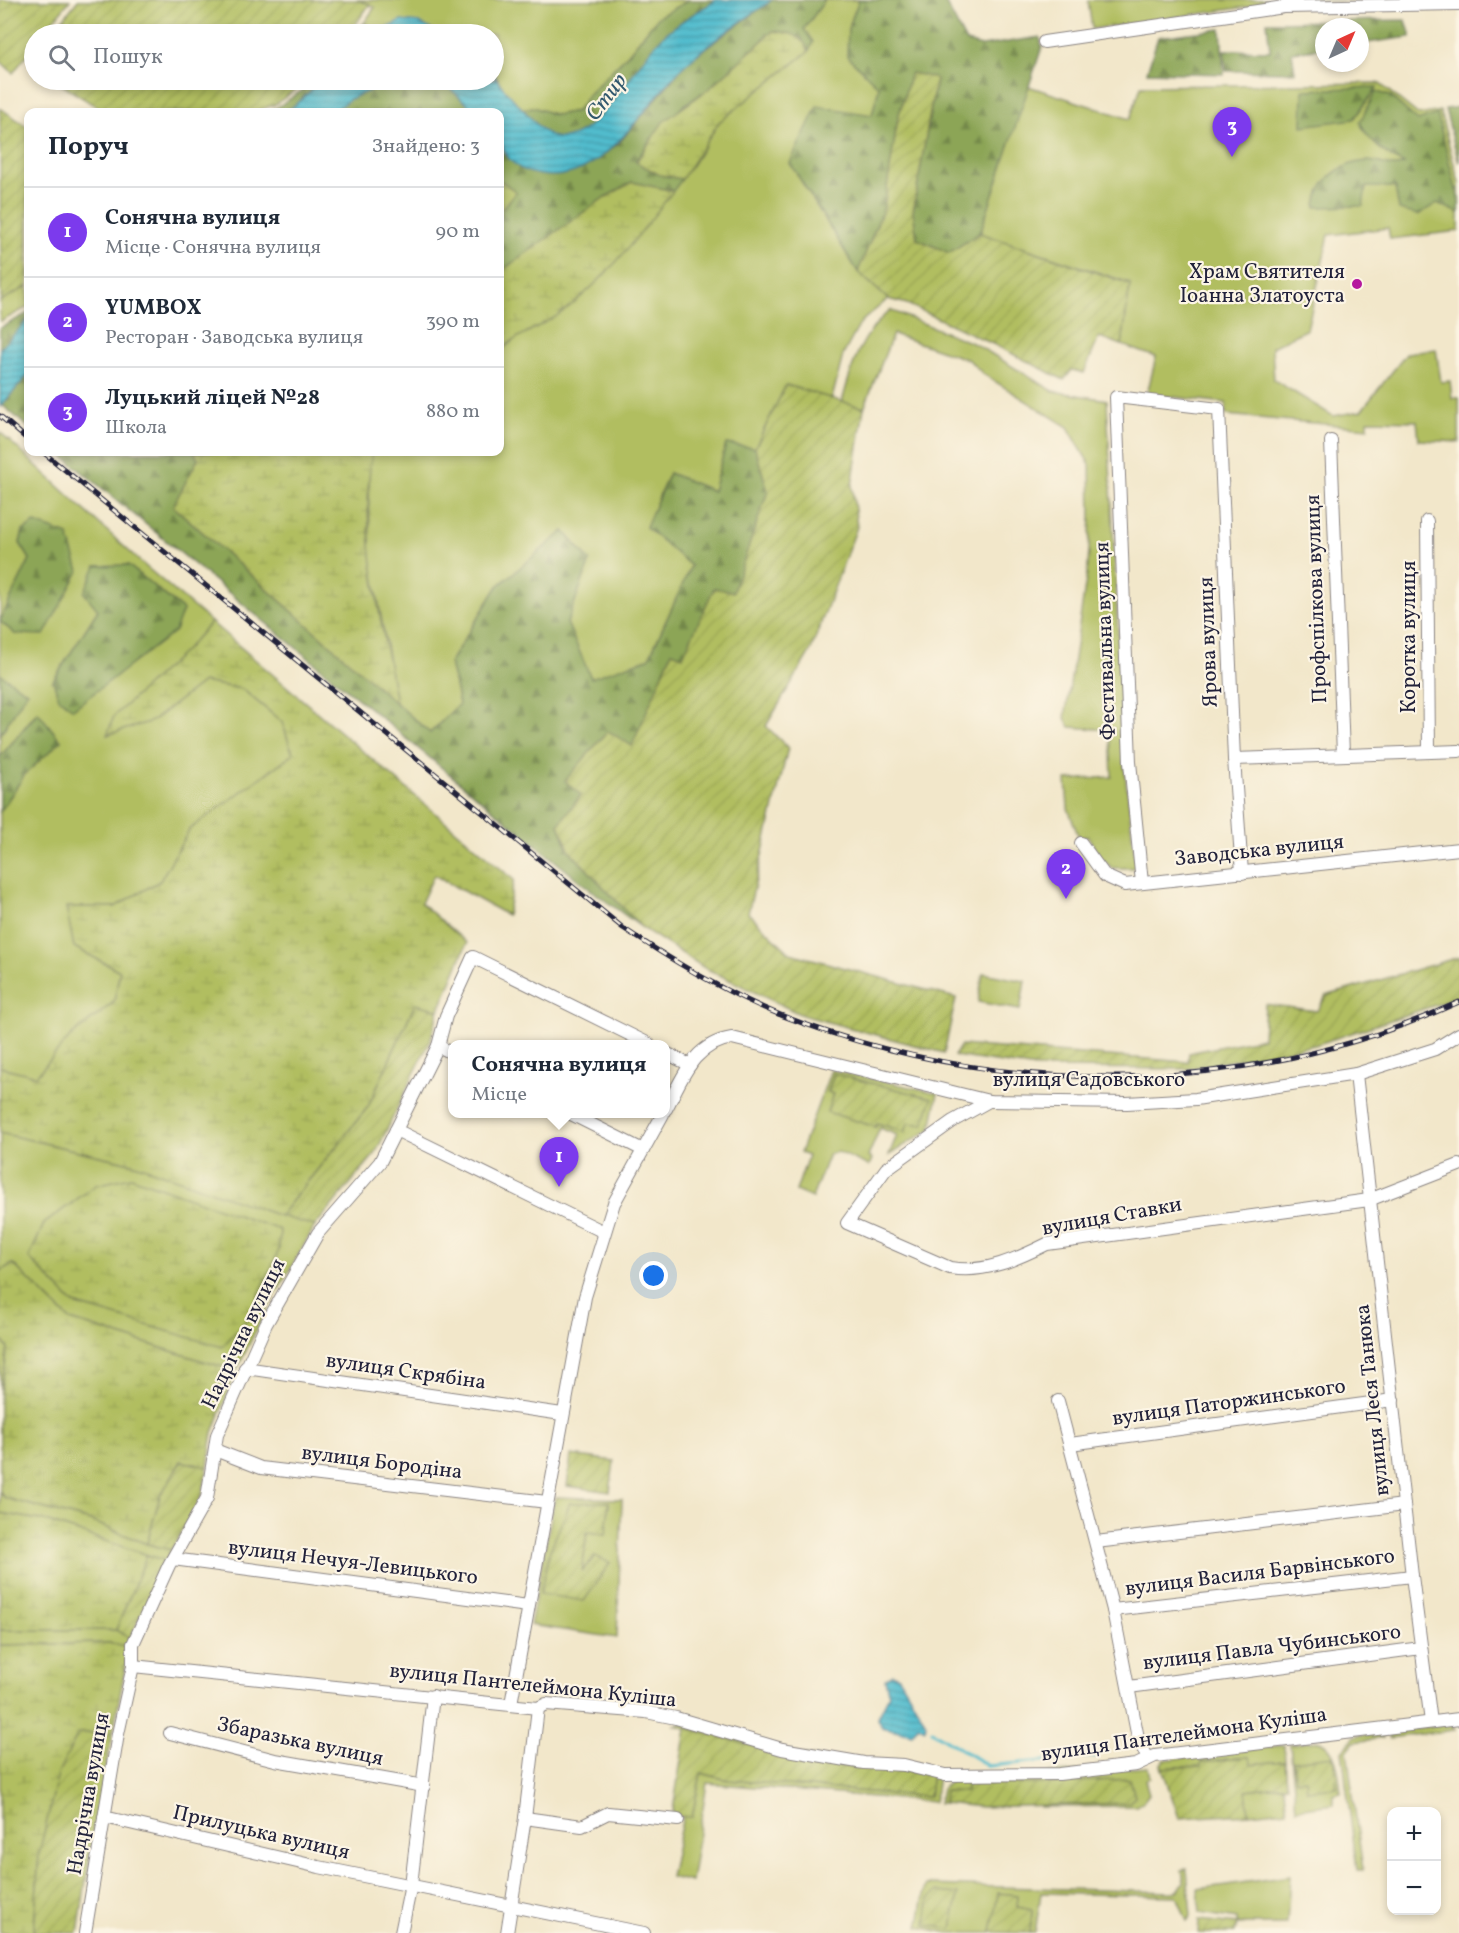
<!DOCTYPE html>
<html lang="uk">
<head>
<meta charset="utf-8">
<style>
  body { margin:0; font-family:Vollkorn,serif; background:#f2f2f3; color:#1f2937 }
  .controls { position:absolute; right:18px; bottom:18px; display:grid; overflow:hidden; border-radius:12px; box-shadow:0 3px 9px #0003 }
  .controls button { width:54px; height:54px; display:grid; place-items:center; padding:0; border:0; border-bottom:2px solid #e0e1e3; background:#fff; color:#1f2937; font:30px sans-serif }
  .compass { position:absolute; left:1315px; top:18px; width:54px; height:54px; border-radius:50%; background:#fff; box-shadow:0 3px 9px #0003; rotate:44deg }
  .you { position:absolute; left:654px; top:1276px; width:21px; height:21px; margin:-15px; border:4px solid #fff; border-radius:50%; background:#1a73e8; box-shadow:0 0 0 9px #1a73e833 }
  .badge { display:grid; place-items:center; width:39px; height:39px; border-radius:50%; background:#7c3aed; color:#fff; font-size:20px; font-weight:700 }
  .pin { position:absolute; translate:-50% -50px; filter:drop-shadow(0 2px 3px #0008) }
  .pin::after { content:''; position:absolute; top:32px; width:21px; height:18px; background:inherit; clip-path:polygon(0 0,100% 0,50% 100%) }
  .popup { position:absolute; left:448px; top:1040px; width:222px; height:78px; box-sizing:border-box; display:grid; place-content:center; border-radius:12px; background:#fff; filter:drop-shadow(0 2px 4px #0005); font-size:20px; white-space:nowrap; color:#747a83 }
  .popup b { font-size:22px; color:#1f2937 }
  .popup::after { content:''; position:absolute; left:50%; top:100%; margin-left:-12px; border:12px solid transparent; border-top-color:#fff }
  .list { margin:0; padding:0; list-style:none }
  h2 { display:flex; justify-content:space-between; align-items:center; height:78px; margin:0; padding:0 24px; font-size:26px }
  h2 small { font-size:20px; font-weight:400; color:#747a83 }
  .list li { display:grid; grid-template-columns:39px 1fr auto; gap:18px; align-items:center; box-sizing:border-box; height:90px; padding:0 24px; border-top:2px solid #e0e1e3 }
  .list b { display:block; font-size:22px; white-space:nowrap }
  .list p { margin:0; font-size:20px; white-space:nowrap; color:#747a83 }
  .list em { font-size:20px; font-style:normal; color:#747a83 }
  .icon { flex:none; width:33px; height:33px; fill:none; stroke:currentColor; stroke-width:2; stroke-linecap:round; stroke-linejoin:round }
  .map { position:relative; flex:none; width:1459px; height:1933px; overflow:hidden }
  .search { position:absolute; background:#fff; box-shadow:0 3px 9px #0003; left:24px; top:24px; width:480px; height:66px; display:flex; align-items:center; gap:15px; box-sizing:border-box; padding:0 21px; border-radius:33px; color:#747a83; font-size:22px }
  .panel { position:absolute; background:#fff; box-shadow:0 3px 9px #0003; left:24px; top:108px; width:480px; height:348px; border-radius:12px }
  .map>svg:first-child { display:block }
  .grass { fill:#b1be60; stroke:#6a704e; stroke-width:1.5; fill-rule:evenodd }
  .forest { fill:url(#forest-firs); stroke:#576448; stroke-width:1.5 }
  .wetland { fill:url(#wetland-marsh); stroke:#6a704e; stroke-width:1.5 }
  .garden { fill:url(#garden-furrows); stroke:#6a704e; stroke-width:1.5 }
  .water { fill:url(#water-rules); stroke:#3a6f84; stroke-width:1.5 }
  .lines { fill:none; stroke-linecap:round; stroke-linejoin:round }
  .stream { stroke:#51bccd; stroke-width:3 }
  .minor-casing { stroke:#8a8482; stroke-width:14 }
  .minor { stroke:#fff; stroke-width:12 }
  .rail-casing { stroke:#22223b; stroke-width:5 }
  .rail { stroke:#fcf5e5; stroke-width:3; stroke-dasharray:9; stroke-linecap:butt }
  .poi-dot { fill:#b5179e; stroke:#fcf5e5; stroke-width:2 }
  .labels { text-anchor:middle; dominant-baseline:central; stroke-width:4.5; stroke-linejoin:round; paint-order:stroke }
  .poi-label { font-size:21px; fill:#22223b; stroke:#fcf5e5; text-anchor:end }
  .street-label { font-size:21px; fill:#22223b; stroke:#fcf5e5 }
  .water-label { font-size:22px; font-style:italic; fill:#32586e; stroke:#fcf5e5 }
</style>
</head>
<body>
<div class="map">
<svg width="1459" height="1933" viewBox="0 0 1459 1933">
  <defs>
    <pattern id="forest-firs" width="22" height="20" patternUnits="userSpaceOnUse" patternTransform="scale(1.5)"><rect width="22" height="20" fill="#8ca556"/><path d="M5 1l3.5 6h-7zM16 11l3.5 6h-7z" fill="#728648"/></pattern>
    <pattern id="wetland-marsh" width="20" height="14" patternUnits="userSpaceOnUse" patternTransform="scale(1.5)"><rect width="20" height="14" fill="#b1be60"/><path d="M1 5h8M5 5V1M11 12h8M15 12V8" fill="none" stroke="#98a354"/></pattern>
    <pattern id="garden-furrows" width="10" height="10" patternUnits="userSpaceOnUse" patternTransform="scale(1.5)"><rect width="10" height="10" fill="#b1be60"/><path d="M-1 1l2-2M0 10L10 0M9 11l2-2" fill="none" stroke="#98a354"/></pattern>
    <pattern id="water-rules" width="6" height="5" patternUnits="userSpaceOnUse" patternTransform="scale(1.5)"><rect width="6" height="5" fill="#51bccd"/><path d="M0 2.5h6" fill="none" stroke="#4398a8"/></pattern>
  </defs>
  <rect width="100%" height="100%" fill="#fcf5e5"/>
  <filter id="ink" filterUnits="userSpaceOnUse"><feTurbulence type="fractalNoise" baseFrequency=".0167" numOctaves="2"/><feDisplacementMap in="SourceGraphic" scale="12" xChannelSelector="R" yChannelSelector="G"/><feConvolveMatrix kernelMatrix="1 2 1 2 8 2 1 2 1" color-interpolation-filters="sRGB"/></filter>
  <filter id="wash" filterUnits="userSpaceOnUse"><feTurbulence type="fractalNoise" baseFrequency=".008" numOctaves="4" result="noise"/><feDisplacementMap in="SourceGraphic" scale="24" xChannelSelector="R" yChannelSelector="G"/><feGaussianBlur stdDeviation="1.35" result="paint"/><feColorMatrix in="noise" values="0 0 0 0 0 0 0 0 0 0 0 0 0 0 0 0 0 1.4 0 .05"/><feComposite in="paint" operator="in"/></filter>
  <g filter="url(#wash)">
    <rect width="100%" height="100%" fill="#f2e7ca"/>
    <g class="grass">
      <path d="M356,0h333l-31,17 -30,37 -40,41 -11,16 -21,4 -23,-8 -10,2c-31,-30 -29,-31 -29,-75h-53l-40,-13 -23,11 -14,-9 11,-16z"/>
      <path d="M825,0h34l-11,29 31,58 -7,28 -82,48 68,109 30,27 -27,23 -18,33 -11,44 -46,-14 -31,63 -29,-3 -13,46 -44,-18 -23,54 45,39 -42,92 -58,21 -24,-56 23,-62 -26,-30 -66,55 -48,76 9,42 -29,29 -34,-30 -26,-150 -1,-80 3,-21h128v-100l191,-185 28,-45 90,-71 -5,-22z"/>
      <path d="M1088,0h284l-83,1 -197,28z"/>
      <path d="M1379,83l40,32 21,-4 19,72v48l-69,8 -2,-11 -59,7 -22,94 -35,18 2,33 59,36 28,-5 46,-58 29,-4 5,33 9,-1 2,17h7v44l-40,-2 -2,-19 -49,-1v8l-142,-13v-12l-79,-9 9,-37 -34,-12 8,-62 -150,-50 48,-147 102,33 11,-33z"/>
      <path d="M28,286v21l-28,15v-22z"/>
      <path d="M890,310l87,35 76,46 54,9 17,363 12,105h-24l-13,-12 -11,-20 -9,2 -11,-30 -2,-28 46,-3 -2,-47 -40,-3 -5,-9 23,-152 3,-49 -1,-52 -22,-38 -85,-53 -14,-14 -76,-26 -29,74 -22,-6c11,-40 17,-64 48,-92z"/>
      <path d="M0,432l144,133 67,57 -25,28 -34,71 51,-39 39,7 40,33 11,32 -103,75 -30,52 -45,26h-48l7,40 46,24 -6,31 -43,34 -35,40 -36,-9v-255l25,-38 36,-33 -24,-29 -37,45v-22l27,-43 -27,-18v-53l15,13 53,-99 -34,-12 -11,8 -3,12 10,16 -30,62zM128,565l55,45 -130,71 45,-71 -2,-44z"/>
      <path d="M983,973l42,8 -5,29 -42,-8z"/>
      <path d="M831,1070l107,23 -7,36 -42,26 8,-20 -17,-7 -12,29 4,2 -3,7 -31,-14 -9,2 -17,44 -16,-7 12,-35 -8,-3zM834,1074l74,49 -3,9 -28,-9 -1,4 -48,-15 5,-19 -5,-2z"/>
      <path d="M0,1133l135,31 180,62 -53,92 -26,53 -166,-51 -57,-56 -13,7zM96,1185l-67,73 15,-34z"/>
      <path d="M0,1337l8,12 -8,44z"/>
      <path d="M0,1491l5,7 86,23 56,23 24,6 -5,11 -121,-40 -45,-8z"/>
      <path d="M555,1497l67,2 -5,139 -87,-13zM609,1502l-3,32 -19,-2 -5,41 -12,-70z"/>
      <path d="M0,1630h116l14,8 -1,9 -18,-4 -111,2z"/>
      <path d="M686,1723l96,28 81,14 66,6 9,5 -4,26 -227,-19 -16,99 -21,-5 13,-61 9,1 9,-44 27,7 200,17 4,-23 -107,-9 -151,-40z"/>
      <path d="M1451,1724l4,6 -66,8 1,-7z"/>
      <path d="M1382,1732l1,6 -29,4 -7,9 16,119h-6l-15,-119 13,-15z"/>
      <path d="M1320,1741c19,10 18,32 21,51l-8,2 1,10 -38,5 -6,-65z"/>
      <path d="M1284,1745l1,16 -35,3 -1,-7 -48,5 1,4 -40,2 -1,-4 3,-4z"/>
      <path d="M1148,1767l2,11 -5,2 4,14 -6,8 -6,4 -97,1 -2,-23 -72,-1v9l-21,-1 -1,12h-5l3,-15 11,-9z"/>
      <path d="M1283,1785l4,25 -38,4 -4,-24z"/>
      <path d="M1187,1869l4,47 -4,5 -10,-25 -136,-3 -6,40h-5l2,-23 -15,-3 -18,-14 -8,40h-42l-31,-6 8,-42 246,7 6,-1 6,-9 -2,-12z"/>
      <path d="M1290,1876l-3,48h-50v-5l-37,-6 -2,-24z"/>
    </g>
    <g class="forest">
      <path d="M689,0h27c-21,14 -46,26 -62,46 -21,24 -62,102 -100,91 -13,-4 -22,-18 -31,-28l10,-2 23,8 21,-4 11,-16 40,-41 30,-37z"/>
      <path d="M772,0h53l-21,29 9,13 -4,9c-8,-16 -18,-18 -36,-20l-63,57 -27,18 -34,36 -13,19 24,14 22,4 -9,12 -41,-9 -31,18 -101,72v-60l16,-20 -16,-12v-37l4,12 82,9 13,-6 20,-15 68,-81z"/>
      <path d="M859,0h85l22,42 16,4 58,-9 2,10 -62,186 -31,20 -32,-14 -4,-28 23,-132 -25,-6 -13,45 -14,89 -26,65 -68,-109 27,-57 55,9 7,-28 -32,-31 1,-27z"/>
      <path d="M1406,20l5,17 -51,7v-17h-36v21l-32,4 3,20 -69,-1 -2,-21 46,1 -3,-29z"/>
      <path d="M364,23l14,9 -22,2z"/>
      <path d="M1221,29l3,45 -77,-2 11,-35z"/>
      <path d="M318,80h5l-36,32h-17z"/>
      <path d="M393,80h48l35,32h-144l17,-13z"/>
      <path d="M1377,87l-23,32 -52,7 1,-36z"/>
      <path d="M1376,91l15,6 27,24 19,-7 22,87v12l-22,-10 -19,12 -19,-5 -4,-23h-29l-3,19 -47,1c2,-27 24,-44 51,-46 15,0 23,9 37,3 -17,-8 -37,-23 -44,-42z"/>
      <path d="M1458,107l1,2v54l-14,-54z"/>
      <path d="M28,313c0,16 -17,26 -28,36v-21z"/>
      <path d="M28,375v52l-26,-22z"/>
      <path d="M726,444l29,4 13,43 -35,102 -19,-5 -31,69 -11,-5 -40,95 -51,48 -22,29 10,26 72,77 -58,-43 -525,-432h136l4,7 -25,47 257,227 29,-29 -9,-42 48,-76 66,-55 26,30 -23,62 24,55 58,-20 42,-92 -45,-39 23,-54 44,18z"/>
      <path d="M35,523l33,12 11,36 -35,64 -29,-1 -15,-13 30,-62 -10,-16 3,-12z"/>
      <path d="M128,565l55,45 -8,21 -102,78 -14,-11 -6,-17 45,-71 -14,-17 12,-27z"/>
      <path d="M0,674l27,18 -27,43z"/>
      <path d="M38,712l23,29 -36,33 -25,38v-55z"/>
    </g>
    <g class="wetland">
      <path d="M773,31c18,2 28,3 36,20l-90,71 -37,57 -22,-4 -24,-13 27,-40 47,-34z"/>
      <path d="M500,180l16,12 -16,20z"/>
      <path d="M632,182l41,9c-34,44 -67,89 -112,122 -19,14 -45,21 -61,39v-80l101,-72z"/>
      <path d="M194,452h178c-13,83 10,169 24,251l-223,-197 25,-47z"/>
      <path d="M211,622l303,258 -7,35 -73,-40 -13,28 46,40 -28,67 -24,-6 -47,103 -88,109 -145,-52 -135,-31v-66l36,9 35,-40 43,-34 6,-31 -46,-24 -8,-40h49l45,-26 30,-52 103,-75 -11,-32 -40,-33 -39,-7 -51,39 -45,14 7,-19 72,-66z"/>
      <path d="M131,1177l149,53 -1,20 -30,67 -27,30 -148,-43 -45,-46 15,-34 52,-39z"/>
      <path d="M13,1264l57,56 166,51 -23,62 -5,34 -48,29 -13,48 -56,-23 -86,-23 -5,-7v-98l8,-44 -8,-12v-66z"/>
      <path d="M0,1513l45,8 102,34 -31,75h-116z"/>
      <path d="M111,1643l18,4 -16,86 -74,121 -5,79h-34v-288z"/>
    </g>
    <g class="garden">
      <path d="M0,0h70l-27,34h-9v12l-21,27 -13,-12z"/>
      <path d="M78,0h278l14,4 -21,30h-298z"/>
      <path d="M911,73l25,5 -23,133 4,28 32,14 31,-20 150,51 -8,61 -23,-8 -15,36 -12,-3 -8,10 -69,-35 -88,-41 -19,-5 -30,-27 26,-65 14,-89z"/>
      <path d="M54,80h255l-35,25 -20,7h-149z"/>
      <path d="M0,108l28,19v159l-27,15z"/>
      <path d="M786,385l78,23 -12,78 5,41 -46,123 -45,76 22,22 -40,165 42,40 166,45 -12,55 -142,-38 -99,-48 -62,-40 -72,-77 -10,-26 22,-29 -16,-14 43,-50 24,15 40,-94 11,4 31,-68 19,4 35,-101 -13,-43z"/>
      <path d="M1459,957v38l-11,6 -133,44 -128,24 -150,-1 -83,-12 7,-11 227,17 1,-9 74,-15 2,-34 52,7 9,-15z"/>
      <path d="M415,1004l24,6 -9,31 -55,113 -60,72 -35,-10 88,-109z"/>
      <path d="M834,1074l98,24 -9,27 -15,-2 -3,9 -28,-9 -1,4 -49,-15 6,-18 -5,-2z"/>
      <path d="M571,1455l43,6 -4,31 -43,-6z"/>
      <path d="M181,1461l27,6 -6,29 -31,54 -24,-6 13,-48z"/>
      <path d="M609,1502l-3,32 -19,-2 -5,40 13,-16 15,7 -26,38 -44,-7 10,-44 20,-47z"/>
      <path d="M147,1555l19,6 -36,77 -14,-8z"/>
      <path d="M686,1728l139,37 107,8 -3,24 -201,-17 -27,-7 -9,44 -20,-1z"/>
      <path d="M78,1733h35l-17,81 -18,119h-44l5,-79 19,-80z"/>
      <path d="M1333,1756l4,31 -30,3 -1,-11 -10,1 -3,-19z"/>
      <path d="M1249,1757l2,7 34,-3 2,24 -41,5 3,24 -70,4 -17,-50 39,-2v-4z"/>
      <path d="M1130,1779l5,18 -7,6 -146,4 -38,-4 1,-12 21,1v-9l72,1z"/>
      <path d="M936,1892l22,2 -6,35 -26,-4 3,-26z"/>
      <path d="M998,1893l20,2 -1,12 15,3 -2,23 -39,-1z"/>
      <path d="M1199,1920l38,4 -2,9h-37z"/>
    </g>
    <g class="water">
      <path d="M716,0h56c-28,20 -60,40 -85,63 -44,39 -86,133 -158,109 -29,-10 -29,-33 -29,-60h-24l-35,-32h53v-5c9,15 21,25 32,38 8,8 16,20 28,24 38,11 78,-67 100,-91 16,-20 41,-32 62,-46z"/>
      <path d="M401,21l18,2 22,11h-66z"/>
      <path d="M323,80h70l-43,19 -18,13h-45z"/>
      <path d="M28,320v55l-28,32v-58z"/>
      <path d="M892,1674l7,3 28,48 -2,4 -7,-4 -6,9 -30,-7 -5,-8 12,-24 -4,-16z"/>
    </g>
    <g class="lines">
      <path class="stream" d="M932,1731l56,35 109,-10"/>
    </g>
  </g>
  <g filter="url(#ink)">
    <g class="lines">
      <defs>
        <g id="minor">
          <path d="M1044,42l240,-35 175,-3"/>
          <path d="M1331,441l12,313"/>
          <path d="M1427,521l2,231"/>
          <path d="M1234,759l225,-8"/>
          <path d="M1081,843l24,33 20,9 334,-36"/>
          <path d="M1142,883l-12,-121 -14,-365 103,12 15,350 8,114"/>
          <path d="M438,1046l14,7"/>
          <path d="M666,1053l24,12"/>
          <path d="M1356,1074l56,502 19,146"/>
          <path d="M989,1101l-36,20 -67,48 -39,54 103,45c34,6 67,-9 97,-24l322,-44 90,-35"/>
          <path d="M666,1109c17,-32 27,-65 66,-71l257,63 138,2 69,-4 160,-25 79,-25 24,-15"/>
          <path d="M571,1114l72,36"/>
          <path d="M396,1130l208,102"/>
          <path d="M245,1368l317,46"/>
          <path d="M1058,1401l55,209 25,128 10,21"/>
          <path d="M1070,1444l323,-44"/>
          <path d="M215,1450l46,18 286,34"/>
          <path d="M1096,1542l308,-37"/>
          <path d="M173,1559l355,47"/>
          <path d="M1113,1610l299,-34"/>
          <path d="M133,1666l405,42 8,-4 100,8 30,6 106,31 82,14 40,2 41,10 114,-1 77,-9 19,-9 304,-37"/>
          <path d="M1129,1687l292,-39"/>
          <path d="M511,1704l74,-407 29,-94 49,-89"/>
          <path d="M170,1733l105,27 149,26"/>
          <path d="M104,1817l215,50 325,66"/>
          <path d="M525,1818l57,8 26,-13 70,7"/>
          <path d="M85,1933l33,-199 15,-68v-22l36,-79 38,-67 10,-63 49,-111 52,-91 62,-71 58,-116 8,-30 27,-59 176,87"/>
          <path d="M401,1933l10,-48 22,-189"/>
          <path d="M507,1933l18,-115 13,-110"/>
        </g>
      </defs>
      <use href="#minor" class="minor-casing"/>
      <use href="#minor" class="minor"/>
      <defs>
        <g id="rail">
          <path d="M0,416l28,24"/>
          <path d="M43,452l580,476c56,37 116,73 179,95 213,77 451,73 657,-21"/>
        </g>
      </defs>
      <use href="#rail" class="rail-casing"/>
      <use href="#rail" class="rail"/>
    </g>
  </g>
  <circle class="poi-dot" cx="1357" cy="284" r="6"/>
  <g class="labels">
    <g class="poi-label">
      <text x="1345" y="272">Храм Святителя<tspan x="1345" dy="24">Іоанна Златоуста</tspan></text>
    </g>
    <g class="street-label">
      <text transform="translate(1317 599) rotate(-92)">Профспілкова вулиця</text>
      <text transform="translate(1409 637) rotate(-90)">Коротка вулиця</text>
      <text transform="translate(1106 641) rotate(-92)">Фестивальна вулиця</text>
      <text transform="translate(1209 642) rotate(-92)">Ярова вулиця</text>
      <text transform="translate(1259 851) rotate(-6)">Заводська вулиця</text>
      <text x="1089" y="1080">вулиця Садовського</text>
      <text transform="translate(1112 1217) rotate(-10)">вулиця Ставки</text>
      <text transform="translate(244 1334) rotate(-64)">Надрічна вулиця</text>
      <text transform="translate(406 1372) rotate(8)">вулиця Скрябіна</text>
      <text transform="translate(1373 1400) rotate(-96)">вулиця Леся Танюка</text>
      <text transform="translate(1229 1403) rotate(-8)">вулиця Паторжинського</text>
      <text transform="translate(382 1463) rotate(7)">вулиця Бородіна</text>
      <text transform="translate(353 1563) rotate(7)">вулиця Нечуя-Левицького</text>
      <text transform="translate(1260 1573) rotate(-7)">вулиця Василя Барвінського</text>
      <text transform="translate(1272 1648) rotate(-7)">вулиця Павла Чубинського</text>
      <text transform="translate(533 1686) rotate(6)">вулиця Пантелеймона Куліша</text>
      <text transform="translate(1184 1735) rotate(-8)">вулиця Пантелеймона Куліша</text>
      <text transform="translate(300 1742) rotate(12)">Збаразька вулиця</text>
      <text transform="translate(89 1794) rotate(-80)">Надрічна вулиця</text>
      <text transform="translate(261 1833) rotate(13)">Прилуцька вулиця</text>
    </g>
    <g class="water-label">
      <text transform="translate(607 98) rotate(-53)">Стир</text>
    </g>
  </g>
</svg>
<div class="controls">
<button>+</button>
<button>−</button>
</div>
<svg class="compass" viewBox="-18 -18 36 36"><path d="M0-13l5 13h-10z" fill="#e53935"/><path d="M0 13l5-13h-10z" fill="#747a83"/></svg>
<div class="you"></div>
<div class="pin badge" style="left:559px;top:1187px">1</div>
<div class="popup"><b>Сонячна вулиця</b>Місце</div>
<div class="pin badge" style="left:1066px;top:899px">2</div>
<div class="pin badge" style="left:1232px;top:157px">3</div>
<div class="search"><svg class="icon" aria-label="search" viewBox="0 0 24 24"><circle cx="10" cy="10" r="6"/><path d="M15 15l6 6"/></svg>Пошук</div>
<section class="panel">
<h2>Поруч<small>Знайдено: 3</small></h2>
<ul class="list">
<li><span class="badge">1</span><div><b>Сонячна вулиця</b><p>Місце · Сонячна вулиця</p></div><em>90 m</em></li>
<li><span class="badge">2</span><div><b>YUMBOX</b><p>Ресторан · Заводська вулиця</p></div><em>390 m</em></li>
<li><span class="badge">3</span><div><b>Луцький ліцей №28</b><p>Школа</p></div><em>880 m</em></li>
</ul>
</section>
</div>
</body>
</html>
